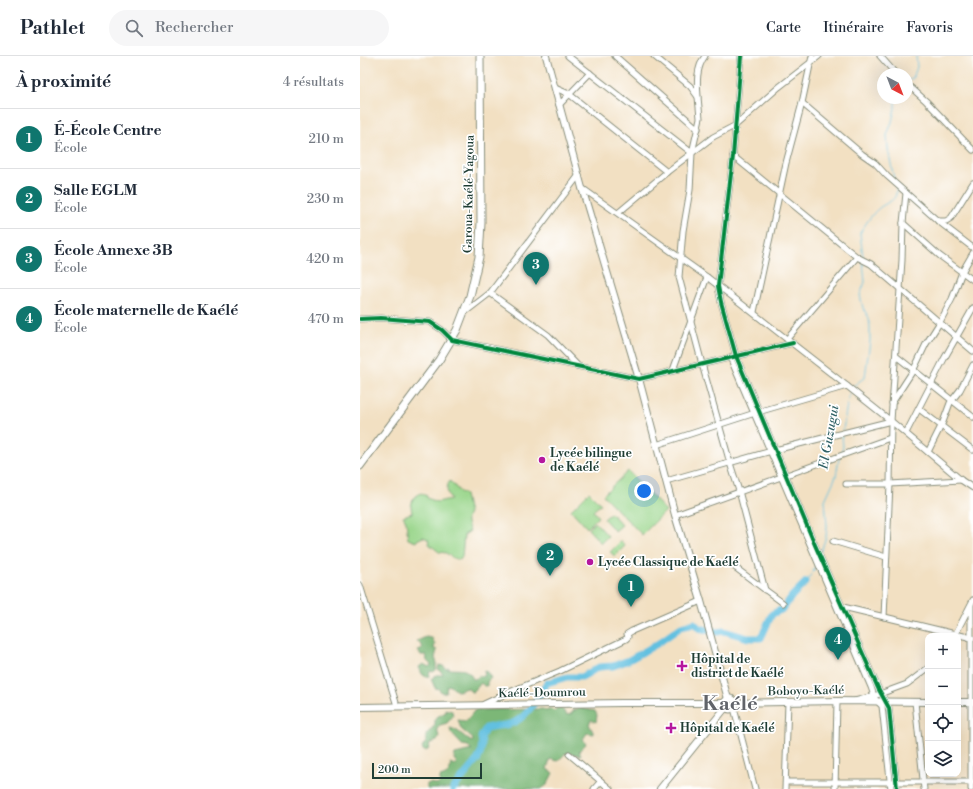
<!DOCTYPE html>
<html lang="fr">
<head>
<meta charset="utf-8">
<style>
  body { margin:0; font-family:"Libre Bodoni",serif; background:#f6f6f7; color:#1f2937 }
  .controls { position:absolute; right:12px; bottom:12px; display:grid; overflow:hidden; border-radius:8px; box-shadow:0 4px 16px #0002 }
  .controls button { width:36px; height:36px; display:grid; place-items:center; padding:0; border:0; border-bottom:1px solid #e0e1e3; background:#fff; color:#1f2937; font:20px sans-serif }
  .compass { position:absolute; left:517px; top:12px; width:36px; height:36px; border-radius:50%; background:#fff; box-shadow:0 4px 16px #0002; rotate:138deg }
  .scale { position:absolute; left:12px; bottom:10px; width:110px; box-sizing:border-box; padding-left:4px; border:2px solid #1f3d34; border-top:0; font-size:11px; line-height:14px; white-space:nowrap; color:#1f3d34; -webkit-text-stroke:3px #fff; paint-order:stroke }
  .you { position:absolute; left:284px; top:435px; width:14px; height:14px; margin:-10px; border:3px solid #fff; border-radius:50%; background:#1a73e8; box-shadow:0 0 0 6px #1a73e833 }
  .badge { display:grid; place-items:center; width:26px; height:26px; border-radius:50%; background:#0f766e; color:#fff; font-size:13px; font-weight:700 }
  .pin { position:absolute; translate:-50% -33px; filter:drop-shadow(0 1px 2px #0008) }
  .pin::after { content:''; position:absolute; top:21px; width:14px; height:12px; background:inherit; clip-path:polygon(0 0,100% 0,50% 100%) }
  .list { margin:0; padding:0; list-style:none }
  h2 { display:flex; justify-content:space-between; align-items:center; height:52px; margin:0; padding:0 16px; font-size:17px }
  h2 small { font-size:13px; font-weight:400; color:#747a83 }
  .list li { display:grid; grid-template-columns:26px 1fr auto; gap:12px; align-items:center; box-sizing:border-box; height:60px; padding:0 16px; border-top:1px solid #e0e1e3 }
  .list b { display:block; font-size:15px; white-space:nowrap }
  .list p { margin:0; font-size:13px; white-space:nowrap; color:#747a83 }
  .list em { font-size:13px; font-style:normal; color:#747a83 }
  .icon { flex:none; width:22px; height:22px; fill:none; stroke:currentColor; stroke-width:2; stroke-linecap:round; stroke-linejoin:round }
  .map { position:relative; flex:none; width:613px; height:733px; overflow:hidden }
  header { display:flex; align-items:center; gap:24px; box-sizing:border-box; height:56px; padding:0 20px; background:#fff; border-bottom:1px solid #e0e1e3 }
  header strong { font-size:19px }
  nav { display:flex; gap:22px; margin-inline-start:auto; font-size:14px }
  .search { width:280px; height:36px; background:#f6f6f7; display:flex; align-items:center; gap:10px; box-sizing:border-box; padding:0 14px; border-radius:22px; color:#747a83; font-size:15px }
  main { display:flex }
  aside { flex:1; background:#fff }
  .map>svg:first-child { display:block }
  .green { fill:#9ad68b; stroke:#5c8a60 }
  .forest { fill:#7bb777; stroke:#4d7a56 }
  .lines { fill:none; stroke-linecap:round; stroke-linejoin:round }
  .stream { stroke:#62c0e0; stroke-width:1 }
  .river { stroke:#62c0e0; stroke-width:7 }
  .minor-casing { stroke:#888e7b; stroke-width:7 }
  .major-casing { stroke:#888e7b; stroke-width:8 }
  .highway-casing { stroke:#888e7b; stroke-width:9 }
  .minor { stroke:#fff; stroke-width:5 }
  .major { stroke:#fff; stroke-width:6 }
  .highway { stroke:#fff; stroke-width:7 }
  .cycleway-casing { stroke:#fff; stroke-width:6 }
  .cycleway { stroke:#00873e; stroke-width:4 }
  .poi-dot { fill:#b5179e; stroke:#fff; stroke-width:1.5 }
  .labels { text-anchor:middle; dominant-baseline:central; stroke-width:3.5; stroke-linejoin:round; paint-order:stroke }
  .street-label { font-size:12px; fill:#1f3d34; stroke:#fff }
  .poi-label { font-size:12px; font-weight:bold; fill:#1f3d34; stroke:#fff; text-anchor:start }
  .water-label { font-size:13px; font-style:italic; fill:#336468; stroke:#fff }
  .town-label { font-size:20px; font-weight:bold; fill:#61646a; stroke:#fff }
</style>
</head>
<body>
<header>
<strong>Pathlet</strong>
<div class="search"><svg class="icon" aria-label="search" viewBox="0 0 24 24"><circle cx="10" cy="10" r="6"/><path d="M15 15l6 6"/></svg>Rechercher</div>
<nav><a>Carte</a><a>Itinéraire</a><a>Favoris</a></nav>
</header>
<main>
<aside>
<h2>À proximité<small>4 résultats</small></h2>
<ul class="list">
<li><span class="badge">1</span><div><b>É-École Centre</b><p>École</p></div><em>210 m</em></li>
<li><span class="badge">2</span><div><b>Salle EGLM</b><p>École</p></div><em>230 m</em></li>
<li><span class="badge">3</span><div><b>École Annexe 3B</b><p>École</p></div><em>420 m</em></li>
<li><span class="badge">4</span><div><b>École maternelle de Kaélé</b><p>École</p></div><em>470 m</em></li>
</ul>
</aside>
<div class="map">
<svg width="613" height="733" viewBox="0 0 613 733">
  <rect width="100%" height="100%" fill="#fff"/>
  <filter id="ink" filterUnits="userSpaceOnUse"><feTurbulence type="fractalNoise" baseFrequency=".025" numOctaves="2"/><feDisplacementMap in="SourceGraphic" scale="8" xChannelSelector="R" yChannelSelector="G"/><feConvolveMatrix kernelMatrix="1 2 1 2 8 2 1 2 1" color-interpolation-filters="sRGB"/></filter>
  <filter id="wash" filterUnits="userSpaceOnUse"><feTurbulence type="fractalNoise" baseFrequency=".012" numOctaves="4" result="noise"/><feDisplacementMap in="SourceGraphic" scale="16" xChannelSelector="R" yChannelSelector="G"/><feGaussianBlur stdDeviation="0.9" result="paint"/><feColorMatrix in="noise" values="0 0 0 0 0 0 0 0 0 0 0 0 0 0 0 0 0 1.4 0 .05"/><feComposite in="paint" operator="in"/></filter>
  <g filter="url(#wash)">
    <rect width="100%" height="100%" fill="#f2e0c2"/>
    <g class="green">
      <path d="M268,415l38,40 -24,24 -39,-40z"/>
      <path d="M90,425l10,11 5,3 4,18c-4,7 -2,11 1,18l-6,4 -2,22 -2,3 -7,-2 -7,-5 -7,-1 -10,-8 -1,-5 -5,-2 -6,3 -1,2 -8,-3 -2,-18 -3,-5 9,-3 -1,-6 2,-9 8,-5 6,3v2l10,4 14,-3c-4,-5 -6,-12 -1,-18z"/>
      <path d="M229,436l12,12 -8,7 5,6 -11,11 -16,-18z"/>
      <path d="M251,457l11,12 -7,6 -11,-12z"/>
      <path d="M235,466l13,14 -7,7 -13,-14z"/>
      <path d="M261,485l4,5 -10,10 -5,-4z"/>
    </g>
    <g class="forest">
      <path d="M66,581l6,1 2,5 1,1 -1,5 3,1 -2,8 2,5 -1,2v5l-3,2 -3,-1 -1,5 -3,1 -4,-3 -3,-7 4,-3 6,3 2,-2 -4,-4 -1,-6h-5l-3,-4 3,-1 2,-3 -6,-6z"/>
      <path d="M79,609l4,1 5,4v-3l2,2c12,1 17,-2 23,10h2l5,-3h5l-1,-5 3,1 4,6 -4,4v4h-3l-3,-3 -8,9 -3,-1 -2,-3c-4,0 -7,3 -11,3l-8,-6 -2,1 -1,6 -4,1 -3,-4 -4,-1 -4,-9 5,-4h7v-1l-5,-5z"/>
      <path d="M197,652h4l6,7 4,-1 3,-4 6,-2 15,3 2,4 -1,7 -5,-2 -2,4 5,10 -7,-1 -4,6 3,5 -7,7 2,4 -15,-2 -8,8 -8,-2 -3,10 6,4 -6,12 -6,4h-114v-5l3,-1 7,2 3,-2v-6c8,-2 12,-6 10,-14l5,2 2,-2 -3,-4 1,-5 17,-4 -4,-4 -6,-1 -11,-12 -1,-5c8,1 15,10 22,14l1,-3 -12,-10 -3,-9 8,1 9,-11 68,-1 3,2 5,-2 3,2z"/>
      <path d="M85,653l7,2 1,5 -6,7 -7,2 -3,4 2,8 -2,4 -7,2 -2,7 -4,1 -2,-2 1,-4 3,-2v-8l9,-10v-7l11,-6z"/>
    </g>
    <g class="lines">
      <g class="stream">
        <path d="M547,25l6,-3 4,-11 -1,-11"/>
        <path d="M534,123l-6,-30 -1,-14 5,-13 3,-14v-10"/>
        <path d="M503,201l-3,-24c5,-8 11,-18 18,-24 9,-8 21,-7 18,-23"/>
        <path d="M492,331l13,-10 5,-36v-13l-1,-10 -6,-10 -3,-13 5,-13 -2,-20"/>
        <path d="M483,374l5,-32 2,-6"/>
        <path d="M481,397l2,-6 -1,-12"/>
        <path d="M461,495l5,-14 1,-11 -2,-26 11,-24 3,-18"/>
        <path d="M446,526l7,-10 3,-8"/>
      </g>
      <path class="river" d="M93,733l25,-30c4,-8 5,-14 3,-22l5,-9c8,-2 16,-2 24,-4 17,-5 29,-28 37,-41l20,-6h15l17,-10 14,-1 16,-6 28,-16 24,-17 13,-4 5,5 18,4 7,-1 24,7h13l11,-24 11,-5 9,-13 14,-14"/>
    </g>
  </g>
  <g filter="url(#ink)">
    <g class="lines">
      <defs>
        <g id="minor">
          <path d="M208,0l124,97"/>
          <path d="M255,0l83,73"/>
          <path d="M294,0l36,30 8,11c-1,-14 -2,-29 7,-41"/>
          <path d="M381,0l-8,100 -15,130 3,16 15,54 79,189 63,143 11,20 8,81"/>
          <path d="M520,0l16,18"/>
          <path d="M547,28l19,17 47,49"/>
          <path d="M195,32l14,6 98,78"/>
          <path d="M338,41l2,21 -8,35 -2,37 -7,41 -4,46 23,87 28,99 9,28 26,99"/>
          <path d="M442,47l60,51 13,9 12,13 51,45 35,27"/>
          <path d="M199,49l31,-32"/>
          <path d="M373,100l124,101 14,7 102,87"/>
          <path d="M222,132l125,89 140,109"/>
          <path d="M258,157l49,-41 46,-35 23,-12 43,-38 40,-31"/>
          <path d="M578,165h8l5,-3 22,-35"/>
          <path d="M543,167l37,33 33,24"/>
          <path d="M130,237l58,42 30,31"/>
          <path d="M394,256l32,-149 16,-60 10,-47"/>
          <path d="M104,257l26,-20 89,-118"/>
          <path d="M0,263l21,-1 49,4 12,8 10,10 187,39 154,-36"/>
          <path d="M427,283l70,-82"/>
          <path d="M536,300l77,61"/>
          <path d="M370,301l141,330 4,12 7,7 9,83"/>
          <path d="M313,314l34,-93"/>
          <path d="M532,347l22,-34 12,-25 14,-22 12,-23 10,-27 11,-19"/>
          <path d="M559,353l54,41"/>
          <path d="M546,377l38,-74 29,-51"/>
          <path d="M296,389l102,-33 89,-26 44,35 70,59 12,8"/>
          <path d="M568,396l15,-30 7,-19 10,-13 13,-25"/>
          <path d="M306,425l109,-31 116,-29"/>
          <path d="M486,428h44l71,-4"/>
          <path d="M315,459l215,-77"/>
          <path d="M473,485l53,16"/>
          <path d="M373,510l50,37"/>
          <path d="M0,529l37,121"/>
          <path d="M611,549v184"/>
          <path d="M483,551l129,31"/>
          <path d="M524,561l6,-133 1,-63 11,-161 1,-37 3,-30"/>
          <path d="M595,579l18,-35"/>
          <path d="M495,645l22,-6 30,-11 21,-16"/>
          <path d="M555,646l9,87"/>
          <path d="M124,648l28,-13 48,-20 66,-32 2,-2 -1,-3 5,-3 69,-30"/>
          <path d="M374,652l21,81"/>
          <path d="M209,698l41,35"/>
          <path d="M426,726h187"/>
          <path d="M234,733l7,-8"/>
          <path d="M425,733l3,-87"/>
          <path d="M475,733l2,-88"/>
        </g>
        <g id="major">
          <path d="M186,0l36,132 57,191 36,136 26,86 27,98"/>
          <circle cx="370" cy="648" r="5.5"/>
          <path d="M598,646h15"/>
          <path d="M375,647l102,-2 91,1"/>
          <path d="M0,651l262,-4h103"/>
          <path d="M300,733l66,-82"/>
        </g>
        <path id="highway" d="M0,410l79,-106 18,-30 13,-34 9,-39 2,-34 -1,-167"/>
      </defs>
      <use href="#minor" class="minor-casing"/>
      <use href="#major" class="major-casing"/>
      <use href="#highway" class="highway-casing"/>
      <use href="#minor" class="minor"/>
      <use href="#major" class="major"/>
      <use href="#highway" class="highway"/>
      <defs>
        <g id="cycleway">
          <path d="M381,0l-8,100 -15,130 3,16 15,54 79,189 63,143 11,20 8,81"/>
          <path d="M0,263l21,-1 49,4 12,8 10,10 187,39 154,-36"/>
        </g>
      </defs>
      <use href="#cycleway" class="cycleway-casing"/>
      <use href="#cycleway" class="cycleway"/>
    </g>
  </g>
  <g class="poi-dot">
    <circle cx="182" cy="404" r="4"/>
    <circle cx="230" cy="506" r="4"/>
    <path d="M320 604h4v4h4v4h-4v4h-4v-4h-4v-4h4z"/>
    <path d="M309 666h4v4h4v4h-4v4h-4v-4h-4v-4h4z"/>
  </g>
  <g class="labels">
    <g class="street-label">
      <text transform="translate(109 138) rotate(-89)">Garoua-Kaélé-Yagoua</text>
      <text transform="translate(446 635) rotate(-1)">Boboyo-Kaélé</text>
      <text transform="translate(182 637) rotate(-1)">Kaélé-Doumrou</text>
    </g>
    <g class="poi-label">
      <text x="190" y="397">Lycée bilingue<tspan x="190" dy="14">de Kaélé</tspan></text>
      <text x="238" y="506">Lycée Classique de Kaélé</text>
      <text x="331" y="603">Hôpital de<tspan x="331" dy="14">district de Kaélé</tspan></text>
      <text x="320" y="672">Hôpital de Kaélé</text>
    </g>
    <g class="water-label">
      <text transform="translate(469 381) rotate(-80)">El Guzugui</text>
    </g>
    <g class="town-label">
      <text x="370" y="648">Kaélé</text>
    </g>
  </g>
</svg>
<div class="controls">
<button>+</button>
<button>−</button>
<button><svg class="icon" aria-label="locate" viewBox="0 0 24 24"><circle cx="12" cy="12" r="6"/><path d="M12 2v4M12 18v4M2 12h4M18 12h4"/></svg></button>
<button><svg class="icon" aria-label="layers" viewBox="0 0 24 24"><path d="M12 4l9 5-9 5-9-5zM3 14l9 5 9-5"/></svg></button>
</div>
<svg class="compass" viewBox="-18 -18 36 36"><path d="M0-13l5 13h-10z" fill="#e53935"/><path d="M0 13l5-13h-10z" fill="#747a83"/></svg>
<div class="scale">200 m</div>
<div class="you"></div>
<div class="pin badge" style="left:271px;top:551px">1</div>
<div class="pin badge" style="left:190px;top:520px">2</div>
<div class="pin badge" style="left:176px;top:229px">3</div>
<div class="pin badge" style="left:478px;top:604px">4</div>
</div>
</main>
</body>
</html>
